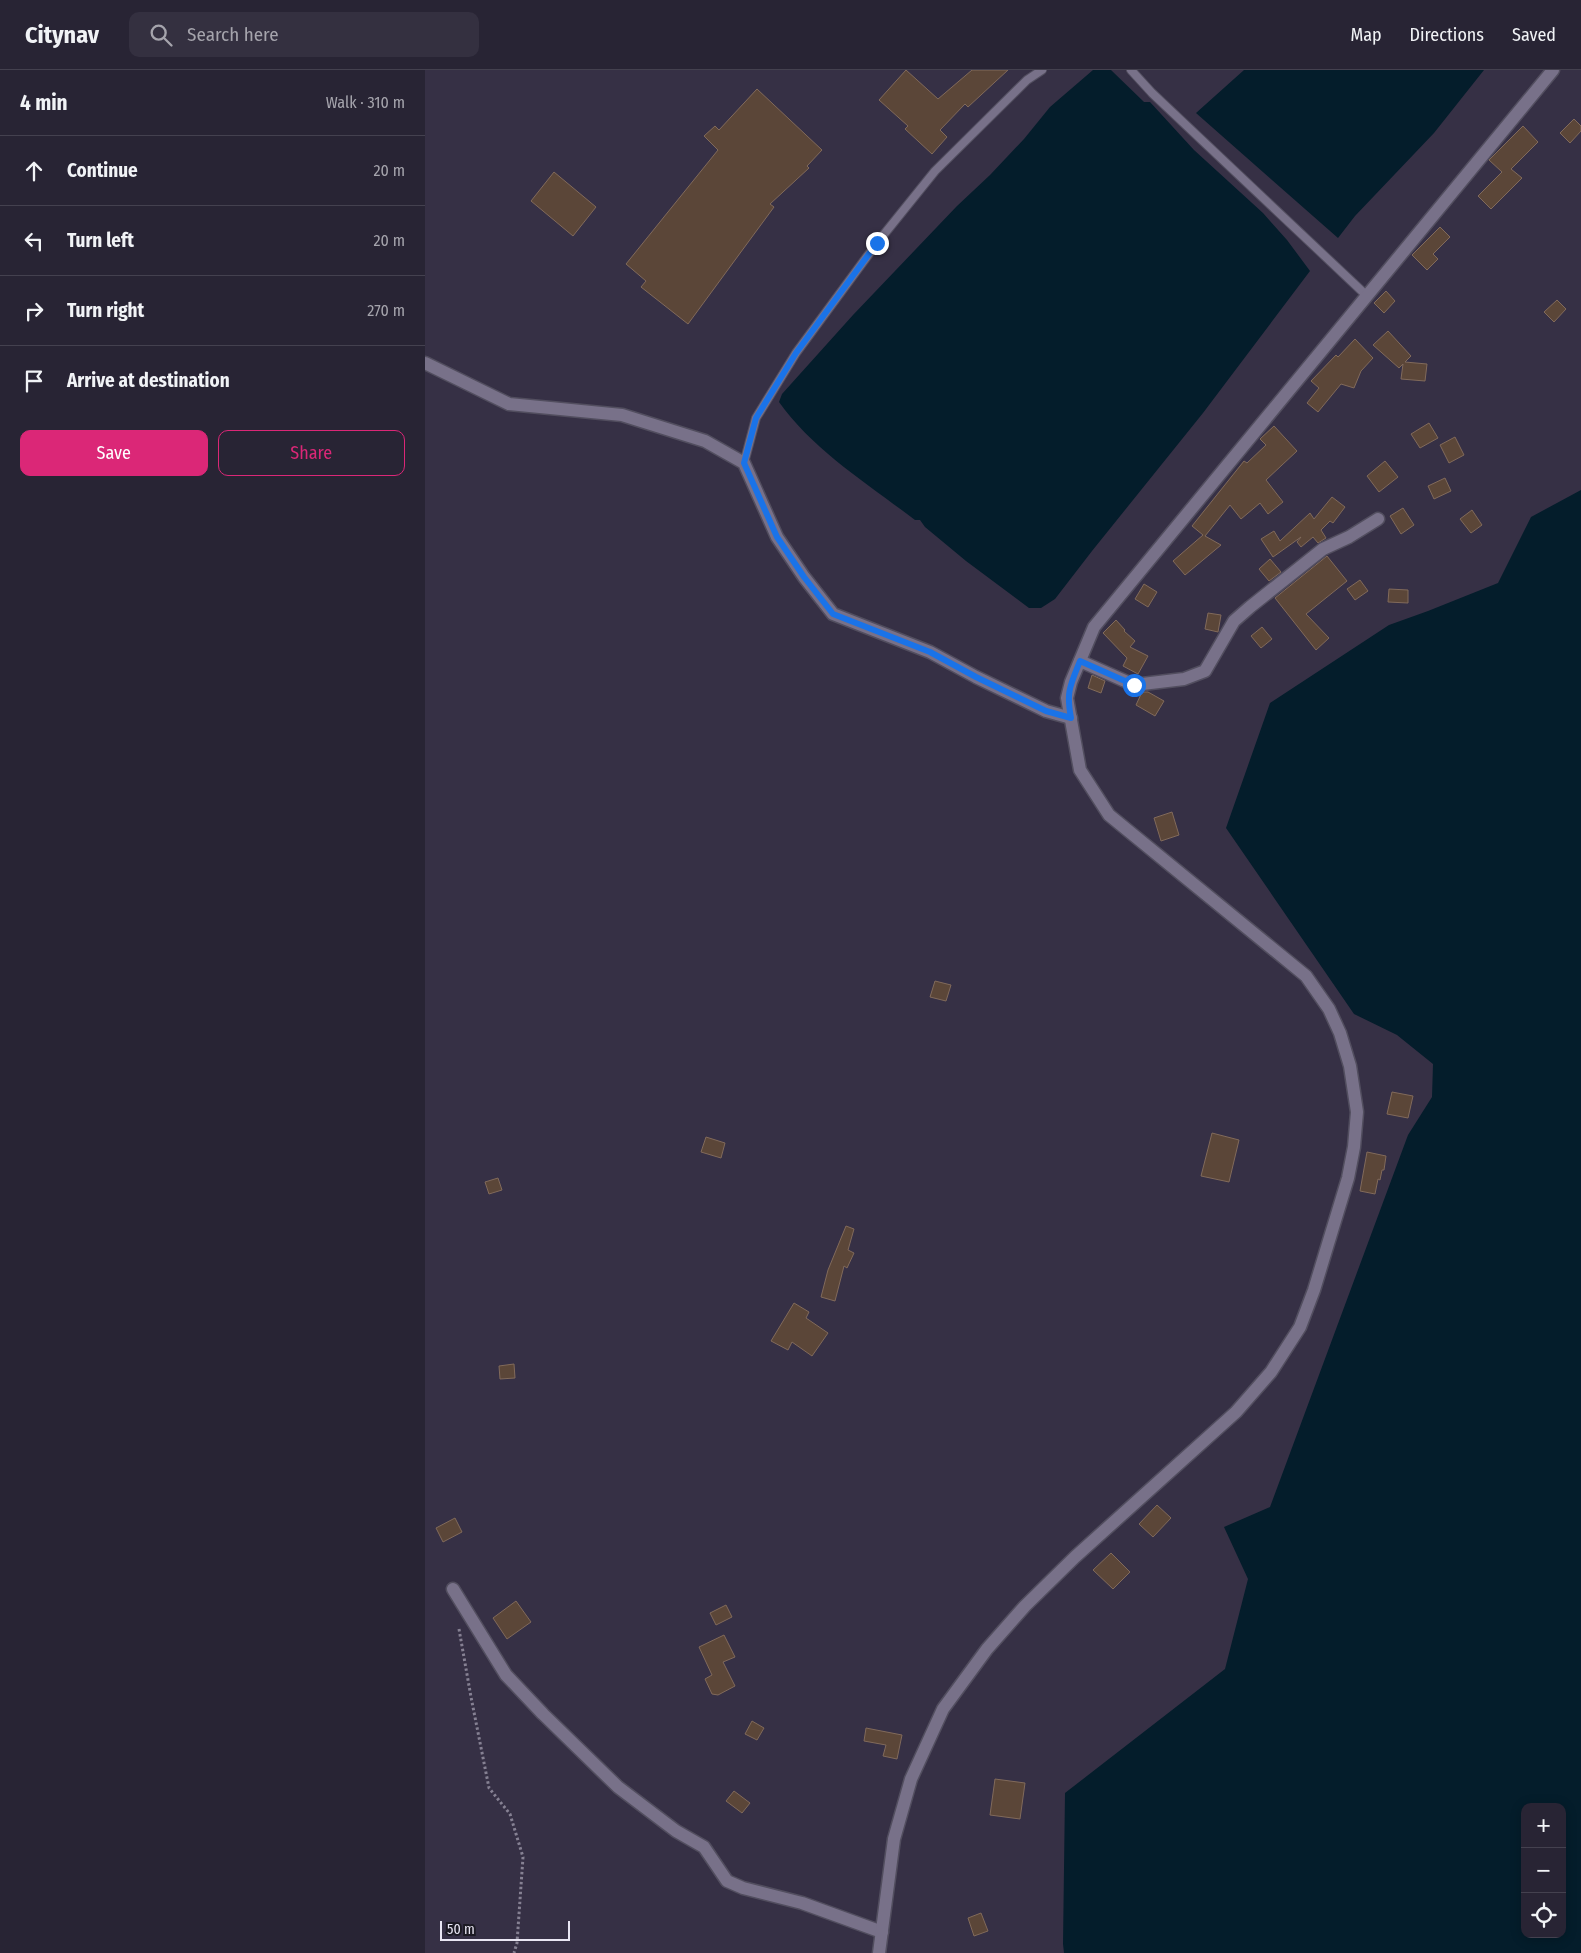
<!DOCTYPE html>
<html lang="en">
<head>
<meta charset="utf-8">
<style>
  body { margin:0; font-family:"Fira Sans Condensed",sans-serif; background:#343040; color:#f1f3f6 }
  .controls { position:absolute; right:15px; bottom:15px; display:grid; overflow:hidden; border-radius:10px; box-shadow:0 2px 12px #0003 }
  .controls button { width:45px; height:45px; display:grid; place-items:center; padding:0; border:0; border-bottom:1px solid #44414f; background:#282434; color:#f1f3f6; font:25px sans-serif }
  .scale { position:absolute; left:15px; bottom:12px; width:130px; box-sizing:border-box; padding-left:5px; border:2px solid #e9e6f3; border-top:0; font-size:14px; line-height:18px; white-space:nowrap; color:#e9e6f3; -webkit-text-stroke:4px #1c1a23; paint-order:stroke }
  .stop { position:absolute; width:15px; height:15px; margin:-11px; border:4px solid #1a73e8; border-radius:50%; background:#fff }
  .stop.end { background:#1a73e8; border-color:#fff; box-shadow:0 1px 5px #0008 }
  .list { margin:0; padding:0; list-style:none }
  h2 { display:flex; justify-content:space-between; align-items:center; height:65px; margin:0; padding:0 20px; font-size:21px }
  h2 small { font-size:16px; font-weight:400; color:#a5a4ac }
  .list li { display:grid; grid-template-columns:32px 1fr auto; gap:15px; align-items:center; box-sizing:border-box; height:70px; padding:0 20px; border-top:1px solid #44414f }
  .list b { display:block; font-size:19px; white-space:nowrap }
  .list em { font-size:16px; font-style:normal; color:#a5a4ac }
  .actions { display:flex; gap:10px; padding:15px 20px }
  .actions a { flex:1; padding:11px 0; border:1px solid #db2777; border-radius:10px; text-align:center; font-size:18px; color:#db2777 }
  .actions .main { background:#db2777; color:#fff }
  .icon { flex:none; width:28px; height:28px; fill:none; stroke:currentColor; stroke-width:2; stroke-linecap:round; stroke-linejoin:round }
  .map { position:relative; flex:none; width:1156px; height:1883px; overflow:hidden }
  header { display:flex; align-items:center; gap:30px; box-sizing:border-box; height:70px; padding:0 25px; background:#282434; border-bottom:1px solid #44414f }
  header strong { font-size:24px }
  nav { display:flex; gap:28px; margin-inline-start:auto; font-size:18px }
  .search { width:350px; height:45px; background:#343040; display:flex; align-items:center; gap:12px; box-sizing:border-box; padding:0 18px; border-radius:10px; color:#a5a4ac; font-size:19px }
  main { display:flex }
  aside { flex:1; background:#282434 }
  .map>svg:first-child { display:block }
  .water { fill:#041d2b; fill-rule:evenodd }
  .building { fill:#5b4638; stroke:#816a5b }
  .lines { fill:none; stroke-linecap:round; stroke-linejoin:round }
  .service-casing { stroke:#524e5f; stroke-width:10 }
  .minor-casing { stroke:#524e5f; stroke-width:15 }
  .tertiary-casing { stroke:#524e5f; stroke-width:15 }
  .secondary-casing { stroke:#524e5f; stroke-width:15 }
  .path { stroke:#868193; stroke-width:3; stroke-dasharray:2.5 2.5; stroke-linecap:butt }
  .service { stroke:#787189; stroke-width:8 }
  .minor { stroke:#787189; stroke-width:12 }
  .tertiary { stroke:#787189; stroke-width:12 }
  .secondary { stroke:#787189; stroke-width:12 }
  .route { stroke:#1a73e8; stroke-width:6 }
</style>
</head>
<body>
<header>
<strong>Citynav</strong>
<div class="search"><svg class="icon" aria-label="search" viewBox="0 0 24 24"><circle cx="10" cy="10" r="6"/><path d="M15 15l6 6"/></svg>Search here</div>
<nav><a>Map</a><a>Directions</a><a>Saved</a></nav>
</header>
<main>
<aside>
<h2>4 min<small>Walk · 310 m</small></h2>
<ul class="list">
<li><svg class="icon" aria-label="ahead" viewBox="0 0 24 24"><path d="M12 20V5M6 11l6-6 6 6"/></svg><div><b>Continue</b></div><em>20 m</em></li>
<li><svg class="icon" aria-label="left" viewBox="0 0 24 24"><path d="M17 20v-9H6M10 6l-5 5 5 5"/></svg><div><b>Turn left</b></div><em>20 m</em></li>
<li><svg class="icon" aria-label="right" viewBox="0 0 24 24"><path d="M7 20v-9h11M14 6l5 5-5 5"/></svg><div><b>Turn right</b></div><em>270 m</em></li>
<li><svg class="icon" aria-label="arrive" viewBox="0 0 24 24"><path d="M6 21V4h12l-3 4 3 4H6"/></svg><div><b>Arrive at destination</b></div></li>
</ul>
<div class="actions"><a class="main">Save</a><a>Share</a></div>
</aside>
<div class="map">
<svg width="1156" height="1883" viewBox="0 0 1156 1883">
  <rect width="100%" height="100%" fill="#363045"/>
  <g class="water">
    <path d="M668,0h18l33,32h6l44,48 69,63 24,27 23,31 -107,142 -111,138 -37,48 -14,9h-12l-63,-47 -41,-34 -5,-7h-5c-47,-36 -102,-70 -136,-118l3,-8 71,-79 104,-109 33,-31 34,-36 26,-32z"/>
    <path d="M819,0h240l-50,63 -79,83 -17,22 -142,-125z"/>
    <path d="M1156,420v1463h-517l-1,-9 2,-151 160,-124 23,-90 -24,-52 46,-20 138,-372 24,-38 1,-33 -36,-29 -43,-21 -128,-186 44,-125 119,-78 39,-14 70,-28 33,-66zM1100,1737h37v127h-37z"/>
  </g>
  <g class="building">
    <path d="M481,0l32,29 34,-29h36l-40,37 -3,-3 -25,26 7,7 -15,17 -27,-25 3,-3 -29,-26z"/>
    <path d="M332,19l65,61 -15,16 2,2 -39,36 4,3 -86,117 -47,-37 5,-6 -20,-17 92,-114 -14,-14 11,-10 4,4z"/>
    <path d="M1149,49l7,7v5l-11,12 -10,-10z"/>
    <path d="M1098,56l15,16 -27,27 11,9 -31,31 -13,-13 24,-24 -13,-12z"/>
    <path d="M129,102l42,35 -23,29 -42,-35z"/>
    <path d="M1015,157l10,10 -17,17 5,5 -11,11 -15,-15z"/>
    <path d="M961,221l9,10 -11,12 -10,-10z"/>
    <path d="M1132,230l9,9 -12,13 -10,-10z"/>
    <path d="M963,261l23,25 -6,6 22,2 -2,17 -24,-2 2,-15 -4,4 -26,-23z"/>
    <path d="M930,269l18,19 -12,13 -7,17 -13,-4 -23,28 -11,-9 12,-15 -8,-7 25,-26 2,2z"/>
    <path d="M1004,353l9,15 -18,10 -9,-14z"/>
    <path d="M849,356l23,25 -31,29 17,22 -15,12 -8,-11 -19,16 -11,-14 -25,31 16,9 -36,30 -12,-14 30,-26 -11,-9 52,-65 3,2 19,-18 -6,-6z"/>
    <path d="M1030,367l9,18 -15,8 -9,-18z"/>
    <path d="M960,391l13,16 -19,15 -12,-16z"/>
    <path d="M1020,408l6,13 -17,8 -6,-13z"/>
    <path d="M907,427l13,10 -12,16 -3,-2 -9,9 5,8 -8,5 -5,-6 -12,10 -4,-5 4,-5 -28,20 -12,-18 13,-8 6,10 30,-28 4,6z"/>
    <path d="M978,438l11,17 -13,9 -11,-18z"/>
    <path d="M1047,440l10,15 -11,8 -11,-14z"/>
    <path d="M902,486l20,25 -41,33 23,24 -13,12 -41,-52z"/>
    <path d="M845,489l11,13 -12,9 -10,-12z"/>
    <path d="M935,510l8,11 -13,9 -8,-11z"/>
    <path d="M719,514l13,8 -9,15 -13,-8z"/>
    <path d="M964,519l19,1v13l-20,-1z"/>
    <path d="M783,543l13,2 -3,17 -13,-3z"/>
    <path d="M691,550l9,10 -1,1 11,10 -5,6 18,9 -10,18 -15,-8 4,-8 -24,-25z"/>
    <path d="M837,557l10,12 -11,9 -10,-12z"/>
    <path d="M667,605l13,6 -4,12 -13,-5z"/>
    <path d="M717,622h6l16,9 -9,15 -19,-11z"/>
    <path d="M747,742l7,23 -18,6 -7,-23z"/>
    <path d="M510,911l16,4 -5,16 -16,-4z"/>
    <path d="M967,1022l21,4 -5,22 -21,-4z"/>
    <path d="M787,1063l27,7 -10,42 -28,-6z"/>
    <path d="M281,1067l19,6 -4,15 -20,-6z"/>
    <path d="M942,1082l19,4 -2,14h-2l-2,10 -2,-1 -3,15 -15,-3z"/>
    <path d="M73,1108l4,12 -13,4 -4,-12z"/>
    <path d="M421,1156l8,3 -6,21 6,3 -7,15 -3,-2 -9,35 -14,-4 7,-27z"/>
    <path d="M369,1233l15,9 -3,6 22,15 -16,23 -20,-14 -4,8 -17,-9z"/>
    <path d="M89,1294l1,14 -15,1 -1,-13z"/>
    <path d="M732,1435l14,13 -18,19 -14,-13z"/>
    <path d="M30,1448l7,14 -19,10 -7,-14z"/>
    <path d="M686,1483l19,19 -17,17 -20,-19z"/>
    <path d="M91,1531l15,21 -24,17 -14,-21z"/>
    <path d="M301,1535l6,12 -16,8 -6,-12z"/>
    <path d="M299,1565l11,22 -12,5 12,24 -17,9 -6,-1 -7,-15 7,-4 -13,-28z"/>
    <path d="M327,1651l12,7 -7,12 -12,-6z"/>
    <path d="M441,1658l36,7 -5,24 -14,-3 3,-11 -22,-4z"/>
    <path d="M570,1709l30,4 -5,36 -30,-4z"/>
    <path d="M309,1721l16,12 -8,10 -16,-12z"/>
    <path d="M556,1843l7,18 -14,5 -6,-18z"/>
  </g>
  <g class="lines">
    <defs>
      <g id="service">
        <path d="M706,0l21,23 214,202"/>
        <path d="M319,393l12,-45 40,-65 81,-110 58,-72 92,-91 15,-10"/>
      </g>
      <g id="minor">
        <path d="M655,591l54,24 50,-6 21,-8 29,-50 16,-14 73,-58 26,-12 29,-18"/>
        <path d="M28,1519l53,86 37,39 75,73 58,44 28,16 23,34 16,7 59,15 80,29"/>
      </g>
      <path id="tertiary" d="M0,293l84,41 113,11 83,26 39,22 33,74 27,40 29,37 97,38 46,25 70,34 25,7"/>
      <path id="secondary" d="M454,1883l15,-114 17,-60 32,-70 44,-60 38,-43 50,-49 161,-145 35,-40 29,-45 14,-37 34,-112 6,-31 3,-35 -7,-46 -10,-33 -11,-24 -23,-33 -197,-161 -29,-45 -13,-72 4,-16 23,-55 459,-557"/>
    </defs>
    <use href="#service" class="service-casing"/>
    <use href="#minor" class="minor-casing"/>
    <use href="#tertiary" class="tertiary-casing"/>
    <use href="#secondary" class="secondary-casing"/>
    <path class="path" d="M34,1559l12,68 18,91 21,26 13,43 -6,86 -3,10"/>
    <use href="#service" class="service"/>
    <use href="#minor" class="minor"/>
    <use href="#tertiary" class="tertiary"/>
    <use href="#secondary" class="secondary"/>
  </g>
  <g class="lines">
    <path class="route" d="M452,173l-81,110 -40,65 -12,45 33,74 27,40 29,37 97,38 46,25 70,34 25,7c-5,-26 -1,-32 9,-57l54,24"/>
  </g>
</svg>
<div class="controls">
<button>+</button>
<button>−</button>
<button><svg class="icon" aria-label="locate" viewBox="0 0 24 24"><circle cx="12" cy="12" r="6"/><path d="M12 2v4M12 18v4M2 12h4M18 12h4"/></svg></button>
</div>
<div class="scale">50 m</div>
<div class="stop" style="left:709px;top:615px"></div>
<div class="stop end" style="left:452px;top:173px"></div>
</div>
</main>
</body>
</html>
